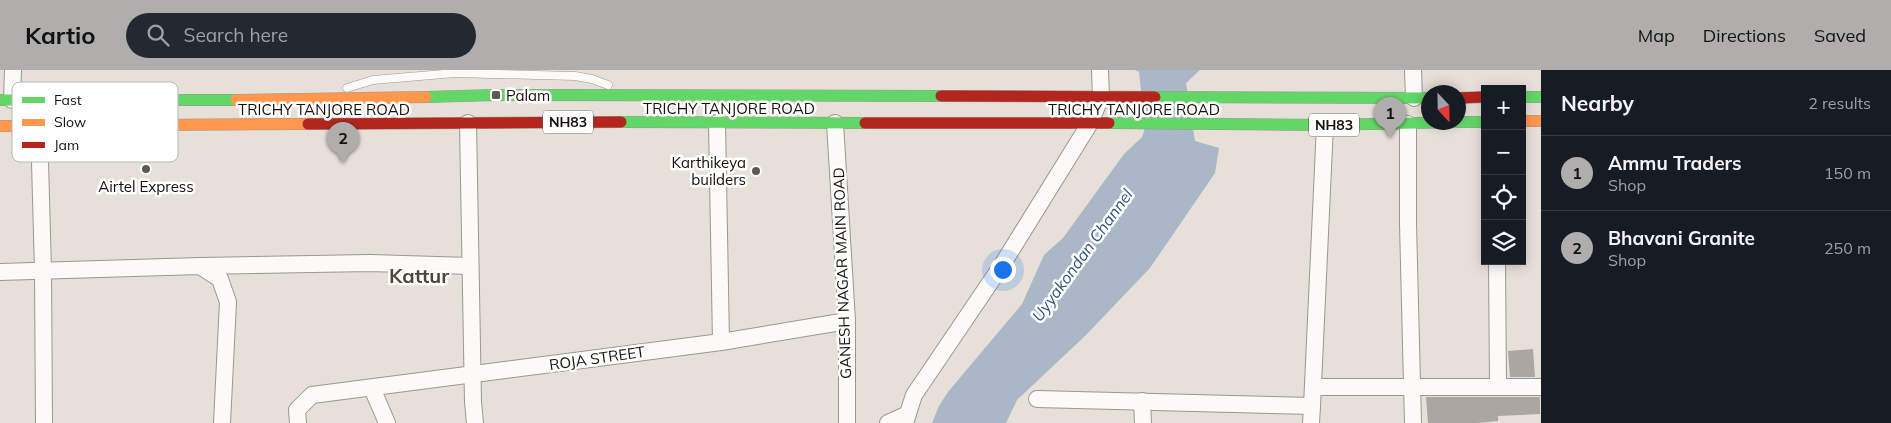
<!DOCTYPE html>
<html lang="en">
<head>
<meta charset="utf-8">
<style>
  body { margin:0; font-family:Mulish,sans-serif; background:#242831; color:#f1f3f6 }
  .controls { position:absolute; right:15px; top:15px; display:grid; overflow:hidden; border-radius:0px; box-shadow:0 2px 12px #0003 }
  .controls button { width:45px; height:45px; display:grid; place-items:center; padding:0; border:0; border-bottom:1px solid #363941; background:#171b24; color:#f1f3f6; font:25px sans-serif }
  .compass { position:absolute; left:1421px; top:15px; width:45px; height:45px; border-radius:50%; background:#171b24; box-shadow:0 2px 12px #0003; rotate:158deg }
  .you { position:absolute; left:1002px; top:199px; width:18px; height:18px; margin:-12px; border:4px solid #fff; border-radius:50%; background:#1a73e8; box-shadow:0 0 0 8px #1a73e833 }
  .badge { display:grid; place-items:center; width:32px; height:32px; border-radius:50%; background:#afaead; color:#111; font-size:16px; font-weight:700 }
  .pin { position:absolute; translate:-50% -41px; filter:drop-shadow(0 1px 2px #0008) }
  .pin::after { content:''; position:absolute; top:26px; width:18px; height:15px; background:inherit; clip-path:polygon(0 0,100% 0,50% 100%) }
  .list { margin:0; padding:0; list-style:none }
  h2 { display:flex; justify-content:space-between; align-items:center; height:65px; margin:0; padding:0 20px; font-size:21px }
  h2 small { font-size:16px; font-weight:400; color:#9ea1a6 }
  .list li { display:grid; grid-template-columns:32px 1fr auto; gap:15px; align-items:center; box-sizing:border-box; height:75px; padding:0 20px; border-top:1px solid #363941 }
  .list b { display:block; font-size:19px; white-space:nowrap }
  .list p { margin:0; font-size:16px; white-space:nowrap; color:#9ea1a6 }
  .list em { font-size:16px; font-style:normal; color:#9ea1a6 }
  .icon { flex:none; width:28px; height:28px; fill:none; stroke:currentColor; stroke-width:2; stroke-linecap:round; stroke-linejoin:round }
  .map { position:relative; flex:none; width:1541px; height:353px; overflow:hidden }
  header { display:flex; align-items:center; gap:30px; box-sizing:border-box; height:70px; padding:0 25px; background:#afaead; color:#111 }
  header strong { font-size:24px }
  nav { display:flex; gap:28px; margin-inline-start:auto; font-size:18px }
  .search { width:350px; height:45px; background:#242831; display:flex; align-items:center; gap:12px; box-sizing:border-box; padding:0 18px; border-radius:28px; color:#9ea1a6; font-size:19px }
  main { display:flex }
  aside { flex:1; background:#171b24 }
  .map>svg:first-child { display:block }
  .water { fill:#a9b7c7 }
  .building { fill:#aca6a3 }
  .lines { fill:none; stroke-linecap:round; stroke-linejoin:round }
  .lane-casing { stroke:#9c9690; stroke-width:9 }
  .street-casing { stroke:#9c9690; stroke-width:18 }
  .fast-casing { stroke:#9c9690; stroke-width:12 }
  .slow-casing { stroke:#9c9690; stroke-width:12 }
  .jam-casing { stroke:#9c9690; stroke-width:12 }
  .lane { stroke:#fbfaf9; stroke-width:8 }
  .street { stroke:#fbfaf9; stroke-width:16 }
  .fast { stroke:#63d668; stroke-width:11 }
  .slow { stroke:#ff974d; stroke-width:11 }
  .jam { stroke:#b3261e; stroke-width:11 }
  .poi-dot { fill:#5e5953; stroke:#fff; stroke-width:2 }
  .labels { text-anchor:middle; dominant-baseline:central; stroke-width:5; stroke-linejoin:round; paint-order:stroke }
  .shield { fill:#fff; stroke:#5a5854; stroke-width:1 }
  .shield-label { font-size:14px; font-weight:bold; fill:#14100b }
  .poi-label { font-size:15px; fill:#14100b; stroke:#fff; text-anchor:start }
  .street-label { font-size:15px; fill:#14100b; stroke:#fff }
  .water-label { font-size:16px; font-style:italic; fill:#2d5379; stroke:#fff }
  .district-label { font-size:20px; font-weight:bold; fill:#50453a; stroke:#fff }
  .key { fill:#fff; stroke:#b8b7b6; stroke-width:1 }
  .key-label { font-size:14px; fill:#14100b }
</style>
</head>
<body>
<header>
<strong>Kartio</strong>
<div class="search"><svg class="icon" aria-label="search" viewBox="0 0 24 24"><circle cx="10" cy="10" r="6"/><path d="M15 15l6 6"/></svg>Search here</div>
<nav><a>Map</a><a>Directions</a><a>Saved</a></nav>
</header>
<main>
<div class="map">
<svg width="1541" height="353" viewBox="0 0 1541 353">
  <rect width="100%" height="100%" fill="#e7e0d8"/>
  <path class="water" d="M1135,0h65l-14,13 9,58 24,7 -4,25 -65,95 -64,67 -69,65 -11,23h-74l7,-17 9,-14 74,-88 22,-49 19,-17 61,-84 18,-17 3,-9 -6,-56z"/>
  <g class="building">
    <path d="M1533,279l2,28h-25l-2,-26z"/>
    <path d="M1426,327h114v17l-42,2v5l-20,2h-50z"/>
  </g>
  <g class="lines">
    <defs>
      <path id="lane" d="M347,18l26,-8 82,-7 120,3 17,3 16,6"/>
      <g id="street">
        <path d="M1413,0l1,28"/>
        <path d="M12,30l1,-30"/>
        <path d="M468,53l5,279 2,21"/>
        <path d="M717,53l4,219"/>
        <path d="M835,53l12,198v102"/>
        <path d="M1408,54v100l5,199"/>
        <path d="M39,56l4,144 1,153"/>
        <path d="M1497,191l1,126"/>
        <path d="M200,196l170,-3 100,3"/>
        <path d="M0,202l200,-6 20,13 8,23 -6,121"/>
        <path d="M1313,317h228"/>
        <path d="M372,318l15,35"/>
        <path d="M1037,329l275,7 13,-281"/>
        <path d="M1142,331l1,22"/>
        <path d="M298,353l-1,-13 15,-15 409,-53 126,-21"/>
        <path d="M888,353l20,-9"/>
        <path d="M905,353l9,-28 88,-130 88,-142 11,-26 -1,-27"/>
        <path d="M1311,353l1,-17"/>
      </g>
      <g id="fast">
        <path d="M426,27l70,-2 445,1"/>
        <path d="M1155,27l273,1"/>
        <path d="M1522,27h19"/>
        <path d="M0,30h236"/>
        <path d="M621,52l244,1"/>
        <path d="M1458,52h27"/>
        <path d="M1109,53l216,2 133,-3"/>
      </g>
      <g id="slow">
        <path d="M236,30l190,-3"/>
        <path d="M1522,51h19"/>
        <path d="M0,56l308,-2"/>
      </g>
      <g id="jam">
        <path d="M941,26l214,1"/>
        <path d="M1458,28l27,-1"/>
        <path d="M865,53h244"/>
        <path d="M308,54l313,-2"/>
      </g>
    </defs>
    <use href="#lane" class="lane-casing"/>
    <use href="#street" class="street-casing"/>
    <use href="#fast" class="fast-casing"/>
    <use href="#slow" class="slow-casing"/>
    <use href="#jam" class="jam-casing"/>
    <use href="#lane" class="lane"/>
    <use href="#street" class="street"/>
    <use href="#fast" class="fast"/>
    <use href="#slow" class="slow"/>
    <use href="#jam" class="jam"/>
  </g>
  <g class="poi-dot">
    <rect x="491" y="20" width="10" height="10" rx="2.5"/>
    <circle cx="146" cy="99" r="5"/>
    <circle cx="756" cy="101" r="5"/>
  </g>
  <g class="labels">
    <g class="shield">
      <rect x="543" y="40.5" width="50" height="23" rx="4"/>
      <rect x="1309" y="43.5" width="50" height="23" rx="4"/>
    </g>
    <g class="shield-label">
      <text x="568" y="52">NH83</text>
      <text x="1334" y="55">NH83</text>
    </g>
    <g class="poi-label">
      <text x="506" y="25">Palam</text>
      <text x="746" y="92" text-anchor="end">Karthikeya<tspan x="746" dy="17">builders</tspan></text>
      <text x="146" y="116" text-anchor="middle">Airtel Express</text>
    </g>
    <g class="street-label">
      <text x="729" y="38">TRICHY TANJORE ROAD</text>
      <text x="324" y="39">TRICHY TANJORE ROAD</text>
      <text x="1134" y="39">TRICHY TANJORE ROAD</text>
      <text transform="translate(842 203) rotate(-92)">GANESH NAGAR MAIN ROAD</text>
      <text transform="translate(597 288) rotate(-8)">ROJA STREET</text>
    </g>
    <g class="water-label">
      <text transform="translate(1082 185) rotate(-54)">Uyyakondan Channel</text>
    </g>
    <g class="district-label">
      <text x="419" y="205">Kattur</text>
    </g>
  </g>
  <rect x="12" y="12" width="166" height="80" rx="8" class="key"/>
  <rect x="22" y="27" width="23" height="6" fill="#63d668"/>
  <rect x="22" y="49" width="23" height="7" fill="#ff974d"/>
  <rect x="22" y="72" width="23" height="6" fill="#b3261e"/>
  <g class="key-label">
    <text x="54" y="35">Fast</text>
    <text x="54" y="57">Slow</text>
    <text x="54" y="80">Jam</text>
  </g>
</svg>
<div class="controls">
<button>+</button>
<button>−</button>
<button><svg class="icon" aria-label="locate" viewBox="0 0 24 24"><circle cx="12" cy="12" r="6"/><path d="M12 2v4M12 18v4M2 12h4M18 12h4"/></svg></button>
<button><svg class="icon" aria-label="layers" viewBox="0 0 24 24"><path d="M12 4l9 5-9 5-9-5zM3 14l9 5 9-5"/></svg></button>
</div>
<svg class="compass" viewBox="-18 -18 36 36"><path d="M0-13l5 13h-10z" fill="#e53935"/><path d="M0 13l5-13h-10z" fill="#9ea1a6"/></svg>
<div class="you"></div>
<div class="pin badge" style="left:1390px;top:68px">1</div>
<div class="pin badge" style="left:343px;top:93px">2</div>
</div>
<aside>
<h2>Nearby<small>2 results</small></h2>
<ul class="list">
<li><span class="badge">1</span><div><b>Ammu Traders</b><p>Shop</p></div><em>150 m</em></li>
<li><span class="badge">2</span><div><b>Bhavani Granite</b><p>Shop</p></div><em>250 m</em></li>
</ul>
</aside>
</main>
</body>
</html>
